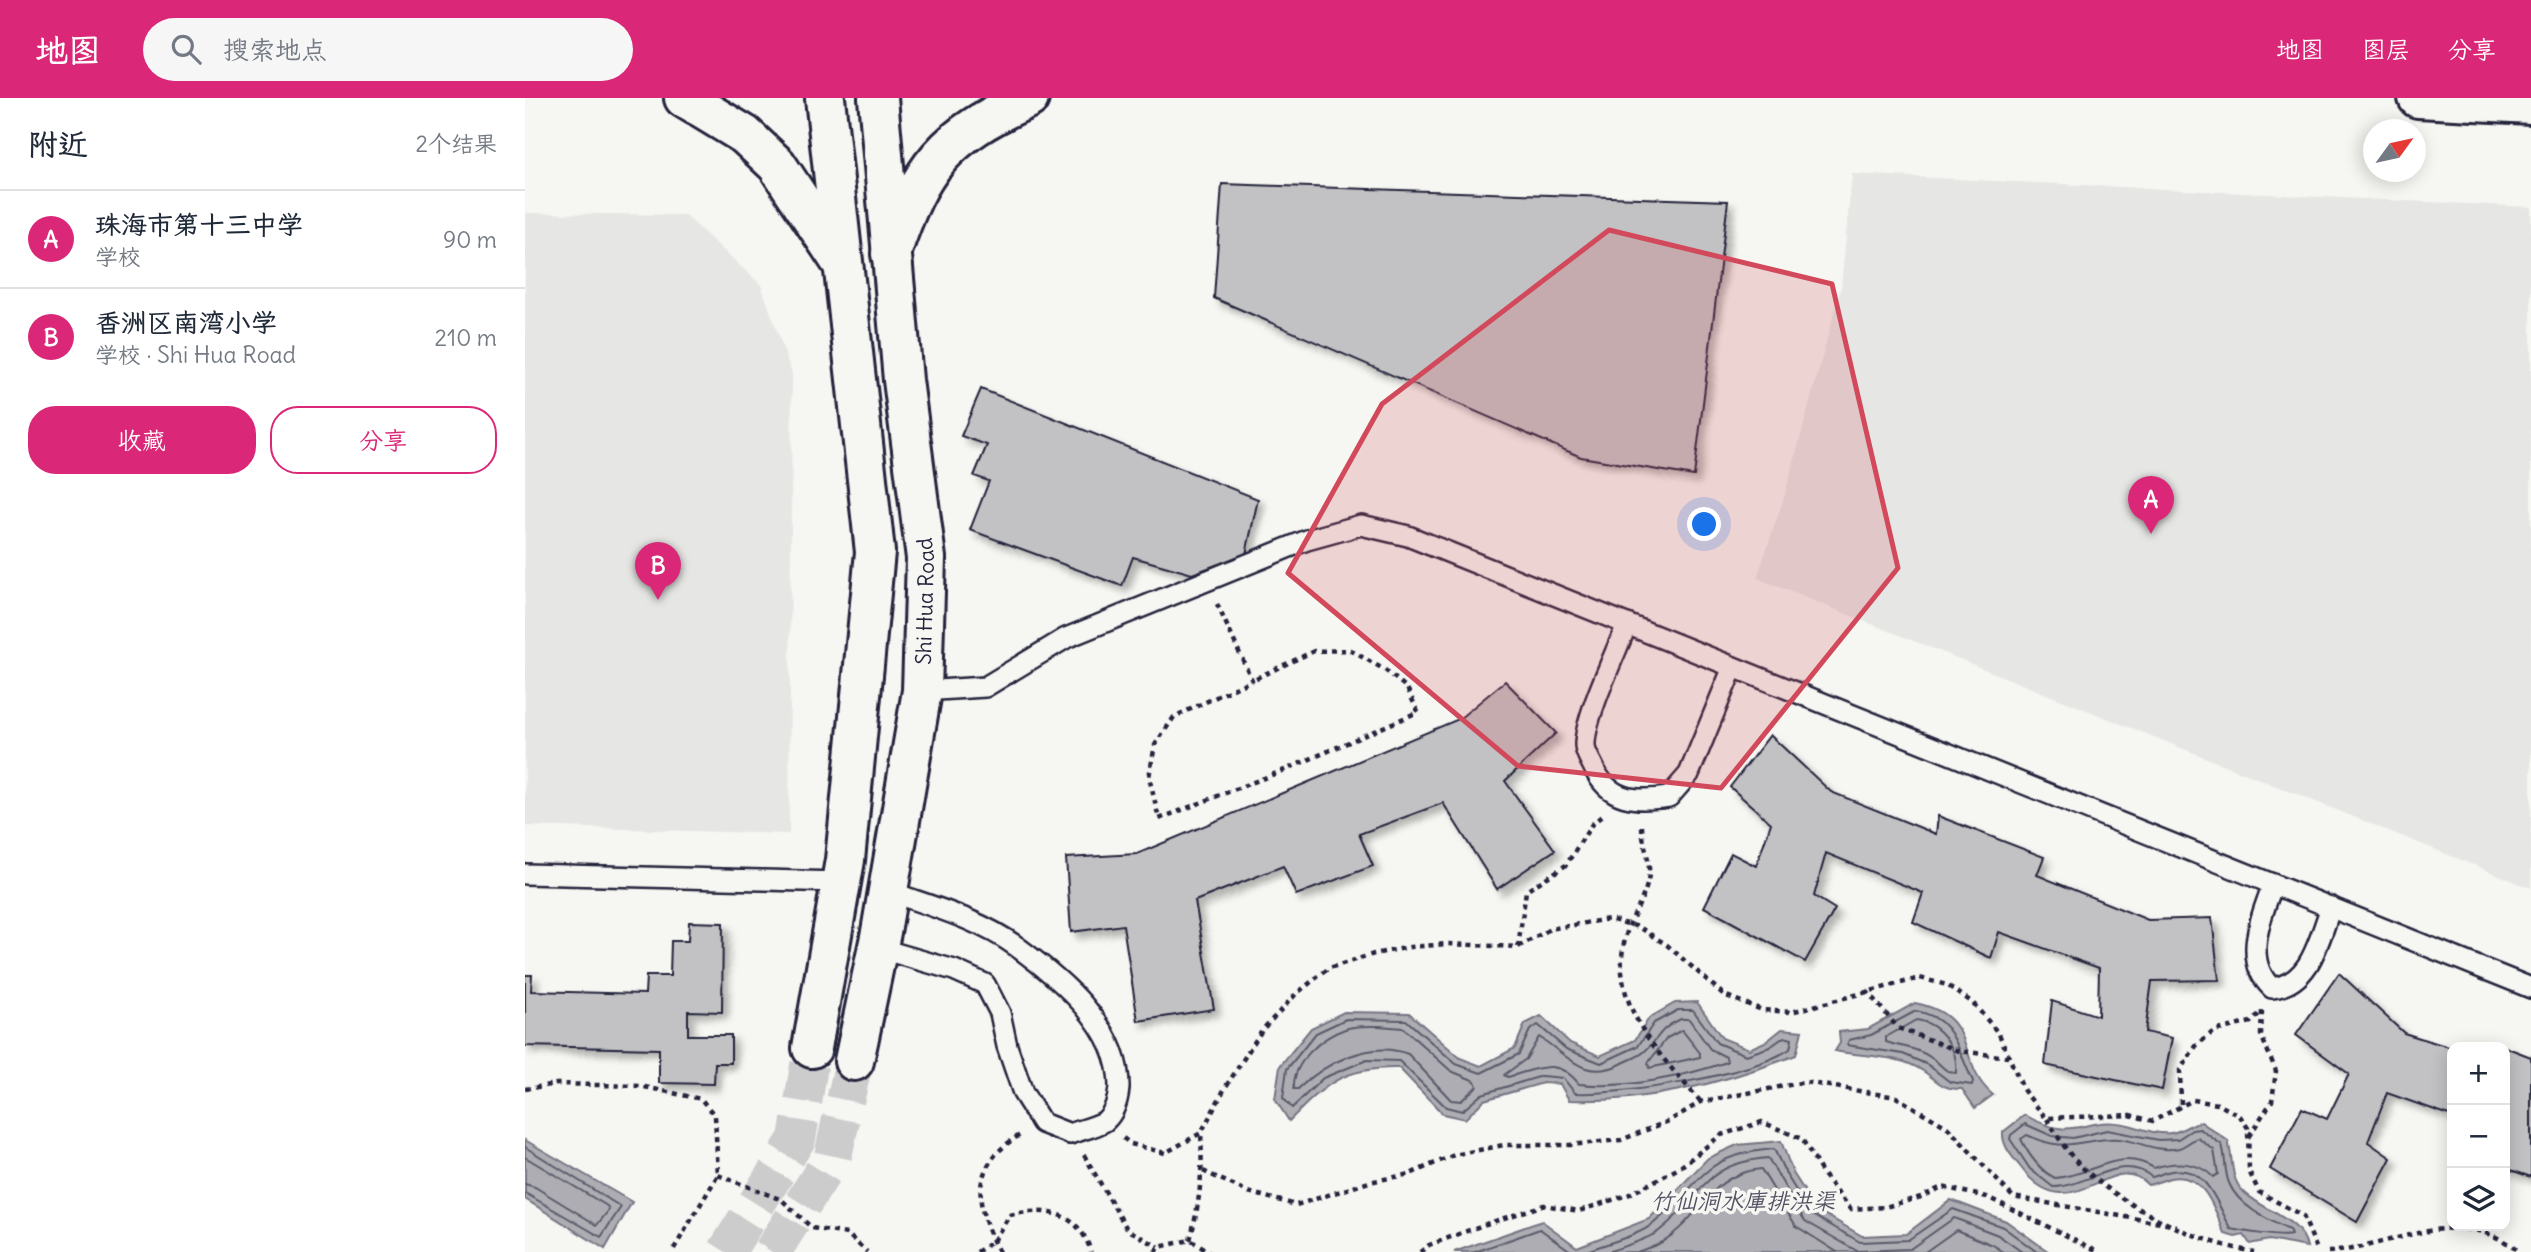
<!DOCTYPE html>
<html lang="zh">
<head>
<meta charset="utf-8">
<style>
  body { margin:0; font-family:Delius,"LXGW WenKai TC",sans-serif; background:#f6f6f7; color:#1f2937 }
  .controls { position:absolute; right:21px; bottom:21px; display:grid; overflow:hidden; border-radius:14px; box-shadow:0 4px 18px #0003 }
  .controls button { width:63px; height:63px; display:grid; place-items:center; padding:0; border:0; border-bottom:2px solid #e0e1e3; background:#fff; color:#1f2937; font:35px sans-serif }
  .compass { position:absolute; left:1838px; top:21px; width:63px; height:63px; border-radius:50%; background:#fff; box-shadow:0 4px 18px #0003; rotate:57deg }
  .you { position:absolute; left:1180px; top:427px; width:24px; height:24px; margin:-18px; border:5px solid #fff; border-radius:50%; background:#1a73e8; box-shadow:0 0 0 10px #1a73e833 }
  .badge { display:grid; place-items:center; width:46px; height:46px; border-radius:50%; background:#db2777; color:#fff; font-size:23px; font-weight:700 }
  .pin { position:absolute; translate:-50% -58px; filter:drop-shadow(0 2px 4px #0008) }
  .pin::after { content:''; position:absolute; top:37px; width:24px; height:21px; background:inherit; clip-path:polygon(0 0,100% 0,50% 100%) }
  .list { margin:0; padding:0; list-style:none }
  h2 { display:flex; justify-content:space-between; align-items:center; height:91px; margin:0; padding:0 28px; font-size:30px }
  h2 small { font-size:23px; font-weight:400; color:#747a83 }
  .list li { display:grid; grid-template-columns:46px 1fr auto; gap:21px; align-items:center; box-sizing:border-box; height:98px; padding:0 28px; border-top:2px solid #e0e1e3 }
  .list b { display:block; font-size:26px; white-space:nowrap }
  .list p { margin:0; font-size:23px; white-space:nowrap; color:#747a83 }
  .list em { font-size:23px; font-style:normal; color:#747a83 }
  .actions { display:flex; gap:14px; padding:21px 28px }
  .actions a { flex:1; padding:16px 0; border:2px solid #db2777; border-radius:28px; text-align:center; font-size:24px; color:#db2777 }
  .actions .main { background:#db2777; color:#fff }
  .icon { flex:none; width:38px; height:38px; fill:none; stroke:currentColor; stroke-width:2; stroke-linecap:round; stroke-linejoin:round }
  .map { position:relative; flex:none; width:2006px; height:1154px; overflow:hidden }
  header { display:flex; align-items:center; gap:42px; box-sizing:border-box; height:98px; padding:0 35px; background:#db2777; color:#fff }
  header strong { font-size:33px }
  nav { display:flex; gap:38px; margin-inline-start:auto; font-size:24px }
  .search { width:490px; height:63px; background:#f6f6f7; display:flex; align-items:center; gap:18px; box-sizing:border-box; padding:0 24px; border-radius:38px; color:#747a83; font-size:26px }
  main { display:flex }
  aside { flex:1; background:#fff }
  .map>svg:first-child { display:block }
  .built { fill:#e6e6e4 }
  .water { fill:#adadb3; stroke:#757583; stroke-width:2 }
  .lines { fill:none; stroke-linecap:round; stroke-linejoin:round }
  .shore { stroke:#5a5a6b; stroke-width:2 }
  .building { fill:#c2c2c4; stroke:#22223b; stroke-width:2; filter:url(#shadow) }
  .tertiary-tunnel { stroke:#cccccd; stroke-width:38; stroke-dasharray:38 19; stroke-linecap:butt }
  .service-casing { stroke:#22223b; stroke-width:24 }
  .tertiary-casing { stroke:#22223b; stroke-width:44 }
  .secondary-casing { stroke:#22223b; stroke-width:44 }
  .path { stroke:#22223b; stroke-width:4.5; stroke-dasharray:5 5; stroke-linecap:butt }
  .service { stroke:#f6f6f2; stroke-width:19 }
  .tertiary { stroke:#f6f6f2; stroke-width:38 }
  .secondary { stroke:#f6f6f2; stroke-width:38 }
  .marked { fill:#d1495b; fill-opacity:0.2; stroke:#d1495b; stroke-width:5; stroke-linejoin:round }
  .labels { text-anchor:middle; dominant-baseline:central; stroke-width:7; stroke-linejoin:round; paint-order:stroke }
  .street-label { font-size:21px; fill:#22223b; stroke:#f6f6f2 }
  .water-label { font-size:23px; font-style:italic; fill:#535365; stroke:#f6f6f2 }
</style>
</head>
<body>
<header>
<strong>地图</strong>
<div class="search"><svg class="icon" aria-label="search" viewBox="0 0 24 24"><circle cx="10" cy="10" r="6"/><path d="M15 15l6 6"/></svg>搜索地点</div>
<nav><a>地图</a><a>图层</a><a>分享</a></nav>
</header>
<main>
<aside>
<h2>附近<small>2个结果</small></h2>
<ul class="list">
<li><span class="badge">A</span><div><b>珠海市第十三中学</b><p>学校</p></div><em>90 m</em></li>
<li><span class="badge">B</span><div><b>香洲区南湾小学</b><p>学校 · Shi Hua Road</p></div><em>210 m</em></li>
</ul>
<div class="actions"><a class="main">收藏</a><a>分享</a></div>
</aside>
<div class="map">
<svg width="2006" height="1154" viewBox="0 0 2006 1154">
  <defs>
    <filter id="shadow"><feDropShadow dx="6" dy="6" stdDeviation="3.5" flood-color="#0004"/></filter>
  </defs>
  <rect width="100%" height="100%" fill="#f6f6f2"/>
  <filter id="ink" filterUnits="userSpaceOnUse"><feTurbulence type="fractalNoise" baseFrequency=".0143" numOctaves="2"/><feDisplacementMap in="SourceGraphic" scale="14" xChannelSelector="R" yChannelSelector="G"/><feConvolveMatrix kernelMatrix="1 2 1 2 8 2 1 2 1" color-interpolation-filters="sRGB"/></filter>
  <g filter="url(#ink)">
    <g class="built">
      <path d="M1327,76l679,33v681l-774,-310 29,-87 55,-204z"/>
      <path d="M0,115l160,2 76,70 31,89 -3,460 -264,-8z"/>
    </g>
    <g class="water">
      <path d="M1172,904l25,36 27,11 18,-8 15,-12 20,2 -6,24c-72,28 -149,48 -227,45l-9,-16 -17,-1 -59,17 -19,19 -22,-5 -44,-46c-56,-1 -72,15 -110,53l-14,-22 5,-33 31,-38 33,-16 65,1 51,45 21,8 34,-18 10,-24 16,-8 29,27 30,13 35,-16 14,-22 26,-15z"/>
      <path d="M1390,905c66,13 40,61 78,92l-18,13 -13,-19c-20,1 -24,-8 -39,-18 -24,-17 -60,-14 -88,-20l5,-8 -1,-11 29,-3z"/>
      <path d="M1500,1017c50,29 57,1 99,9 16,3 30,11 47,9 11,-1 19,-10 30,-11l27,19c5,15 2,35 13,48 18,21 61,29 66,58l-38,-7 -19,4 -6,-9 -9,2 -10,-3c-10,-24 -21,-63 -55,-56 -7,2 -14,5 -22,7 -37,-40 -78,51 -129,-20 -8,-10 -17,-20 -16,-33z"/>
      <path d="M0,1042l107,62 -27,47 -80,-50z"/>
      <path d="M1256,1043l12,32 23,36 46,27 44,-2 45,-34 55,21 43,31h-595l88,-31 35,26 72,-28 59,-61 29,-13z"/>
    </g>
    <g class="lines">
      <g class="shore">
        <path d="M1153,912h15l24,33 29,12 24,-8 14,-10 8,2 -2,10c-41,27 -165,46 -215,44l-12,-15 -21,-2 -60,18 -20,17 -16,-4 -47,-46 -32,-1 -44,18 -31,30 -9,-10 4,-29 29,-36 30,-14 60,1 50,44 25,9 38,-19 11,-24 8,-5 28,24 35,14 37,-17 16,-23z"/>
        <path d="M1391,913c40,7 41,40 57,70l-1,4 -22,-3 -22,-17 -25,-11 -56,-9 2,-5 22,-5z"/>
        <path d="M1156,921h8l21,30 16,8 1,5c-45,15 -101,27 -148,22 -22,-28 -42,-15 -71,-7l-4,-2 22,-16 13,-22c29,18 44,45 82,27 7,-4 18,-7 24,-13 16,-14 12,-21 36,-32z"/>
        <path d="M1391,922c24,3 43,29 40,53 -11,0 -14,-8 -23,-14 -14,-11 -32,-12 -47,-17v-5z"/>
        <path d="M854,928l24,2 48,43 24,10 2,5 -16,15 -10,-1 -43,-46c-38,-15 -84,10 -110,35h-4c-2,-27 28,-52 51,-60 10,-4 23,-3 34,-3z"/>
        <path d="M1157,932l18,23v4l-51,11 -1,-5 19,-25z"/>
        <path d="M1500,1026l27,12 21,2 34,-8 52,10 19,-1 14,-9 8,-1 22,16c4,12 2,26 7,38 9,23 39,37 60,47l2,5c-8,3 -50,-4 -60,-6 -14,-25 -25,-68 -64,-57 -5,1 -9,4 -15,5 -32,-25 -65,10 -99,10l-23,-18 -20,-30 1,-4z"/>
        <path d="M1502,1037c37,17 45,7 81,4 24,-3 45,15 71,9 7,-2 12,-8 19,-10l16,12 4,24 -5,3c-15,-16 -38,-16 -59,-9 -36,-22 -62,8 -99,10 -15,-7 -27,-24 -34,-39z"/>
        <path d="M0,1049l96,60 -20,30 -76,-44"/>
        <path d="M0,1059l82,49 2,4 -12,15 -62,-38 -10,-3"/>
        <path d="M950,1154l65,-23 32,23"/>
        <path d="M1059,1154c19,-8 55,-16 70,-29 52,-42 44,-67 120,-74l13,27 24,38 49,28 48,-2 45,-31 50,18 34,25"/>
        <path d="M1083,1154c15,-6 37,-11 51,-21 46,-35 41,-67 109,-73l37,63 52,30 53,-2 44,-31 44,17 24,17"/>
        <path d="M1112,1154c8,-3 17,-6 25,-10 40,-24 46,-68 99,-73l35,57 41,26"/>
        <path d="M1400,1154l31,-22 37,15 11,7"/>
      </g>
    </g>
    <g class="building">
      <path d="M697,86l506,17 -34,275 -113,-19 -367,-159z"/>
      <path d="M456,291l277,110 -12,55 -54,20 -59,-17 -11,29 -152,-56 19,-49 -15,-5 13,-31 -26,-9z"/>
      <path d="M980,583l51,52 -51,48 50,69 -58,39 -54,-86 -84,31 14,32 -77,29 -13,-29 -88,35 19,108 -76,12 -15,-96 -52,7 -5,-74 71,-4 322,-135z"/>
      <path d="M1245,637l61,57 105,42 2,-18 106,41 -7,18 111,45 64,-2 7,62 -67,1 -7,51 27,6 -10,52 -117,-25 7,-64 46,15 1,-48 -100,-36 -8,26 -78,-36 10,-29 -97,-40 -12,43 21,13 -30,53 -101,-55 27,-54 25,13 15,-43 -41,-36z"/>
      <path d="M164,824l34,1 -1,89 -34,-1v24h43v28h-16l-1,21 -55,-1v-34l-134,-3v-71h7l-1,16 114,3 1,-18h24l1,-35h17z"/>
      <path d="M1814,875l65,60 48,15v68l-65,-23 -19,49 23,16 -34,64 -87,-53 32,-61 25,11 22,-45 -53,-39z"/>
      <path d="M1980,949l26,10v120l-26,-9z"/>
    </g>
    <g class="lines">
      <g class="tertiary-tunnel">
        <path d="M201,1154l71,-113 15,-91"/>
        <path d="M247,1154l61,-96 21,-95"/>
      </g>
      <defs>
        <g id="service">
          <path d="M1102,526c-11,29 -43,94 -42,122 0,6 5,14 8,20 15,35 42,36 76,31l20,-23 44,-107"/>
          <path d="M397,593l63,-4 81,-49 241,-98 54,-15 47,11 1123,452"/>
          <path d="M0,776l316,8"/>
          <path d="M1748,786c-12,34 -31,76 -1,104 39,-4 47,-49 59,-81"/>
          <path d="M353,850l76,22 31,14 15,29 7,33 16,47 19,30 28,11c10,-4 26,-7 35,-13 10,-9 13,-21 14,-33 1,-61 -58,-109 -103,-142 -37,-27 -86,-40 -128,-55"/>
        </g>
        <g id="tertiary">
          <path d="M287,950l33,-188 30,-308 -50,-454"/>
          <path id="s1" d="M329,963l27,-129 41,-241 4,-133 -23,-178 -25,-282"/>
        </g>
        <g id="secondary">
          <path d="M159,0l61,37 32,30 66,100"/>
          <path d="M1893,0l113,6"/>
          <path d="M366,156c29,-88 54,-118 138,-156"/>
        </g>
      </defs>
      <use href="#service" class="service-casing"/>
      <use href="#tertiary" class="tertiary-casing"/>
      <use href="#secondary" class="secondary-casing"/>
      <g class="path">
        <path d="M692,506l35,76 -78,37 -19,28 -6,32 10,42 128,-50 131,-57 -11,-24 -22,-18 -35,-20 -36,1 -62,29"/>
        <path d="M1117,728c0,16 8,32 7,48 -2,23 -19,42 -24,65 -17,66 36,117 76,163"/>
        <path d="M993,849l8,-56 40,-26 26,-41 12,-10"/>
        <path d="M1341,892l32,38 61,23 49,6"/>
        <path d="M0,991l31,-5 84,2 61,13 14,17 3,59 -46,77"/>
        <path d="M1656,1006l-1,-34 16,-24 18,-15 37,-9 11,-11"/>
        <path d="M1522,1021c11,18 22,37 38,51 45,40 111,72 169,82"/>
        <path d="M1724,1038l23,-35 4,-30 -15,-36 1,-24"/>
        <path d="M598,1040l8,6 34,9 36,-20 24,-45 37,-58 34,-36 33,-26 45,-14 36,-7 38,-3 70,3 32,-18 59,-10 30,8 28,18 57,50 38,15 29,2 129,-34 27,7 26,18 26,31 25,57 22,27 84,-3 23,6 40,-21 25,4 22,12 8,12 1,43 10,21 44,24 15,36"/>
        <path d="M559,1057l43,74 32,18"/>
        <path d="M678,1073l45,21 48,13 73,-23 41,-8 44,-19 50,-10h66l51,-5 48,-19 32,-19 104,-20 91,15 51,30 66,70 164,29"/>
        <path d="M193,1077l64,25 30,28 35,6 20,18"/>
        <path d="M665,1142c10,-37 13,-70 11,-107"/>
        <path d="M452,1154l16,-11 17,-26c37,-8 69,-3 81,37"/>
        <path d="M474,1154c-26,-47 -29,-87 21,-117"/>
        <path d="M630,1154l4,-5 31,-7 19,12"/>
        <path d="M895,1154l9,-7 57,-21 58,-19 35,6 51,-17 49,-26 42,-33 41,-13 40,17 22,37 27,33 34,-2 36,-10 21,-10 45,10 113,55"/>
        <path d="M1803,1154c66,-4 131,-51 191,0"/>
      </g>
      <use href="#service" class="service"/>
      <use href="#tertiary" class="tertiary"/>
      <use href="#secondary" class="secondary"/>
    </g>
  </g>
  <path class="marked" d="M1084,132l223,54 66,284 -177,220 -203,-22 -230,-193 94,-169z"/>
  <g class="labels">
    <g class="street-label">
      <text stroke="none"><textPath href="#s1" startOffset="466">Shi Hua Road</textPath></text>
    </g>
    <g class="water-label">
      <text x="1218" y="1102">竹仙洞水庫排洪渠</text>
    </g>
  </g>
</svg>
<div class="controls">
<button>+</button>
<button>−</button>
<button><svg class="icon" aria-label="layers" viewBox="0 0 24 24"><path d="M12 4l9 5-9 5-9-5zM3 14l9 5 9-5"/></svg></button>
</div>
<svg class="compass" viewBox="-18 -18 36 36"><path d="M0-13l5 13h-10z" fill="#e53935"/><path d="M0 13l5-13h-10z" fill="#747a83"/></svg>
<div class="you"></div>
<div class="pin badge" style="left:1626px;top:436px">A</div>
<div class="pin badge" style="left:133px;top:502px">B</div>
</div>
</main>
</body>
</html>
